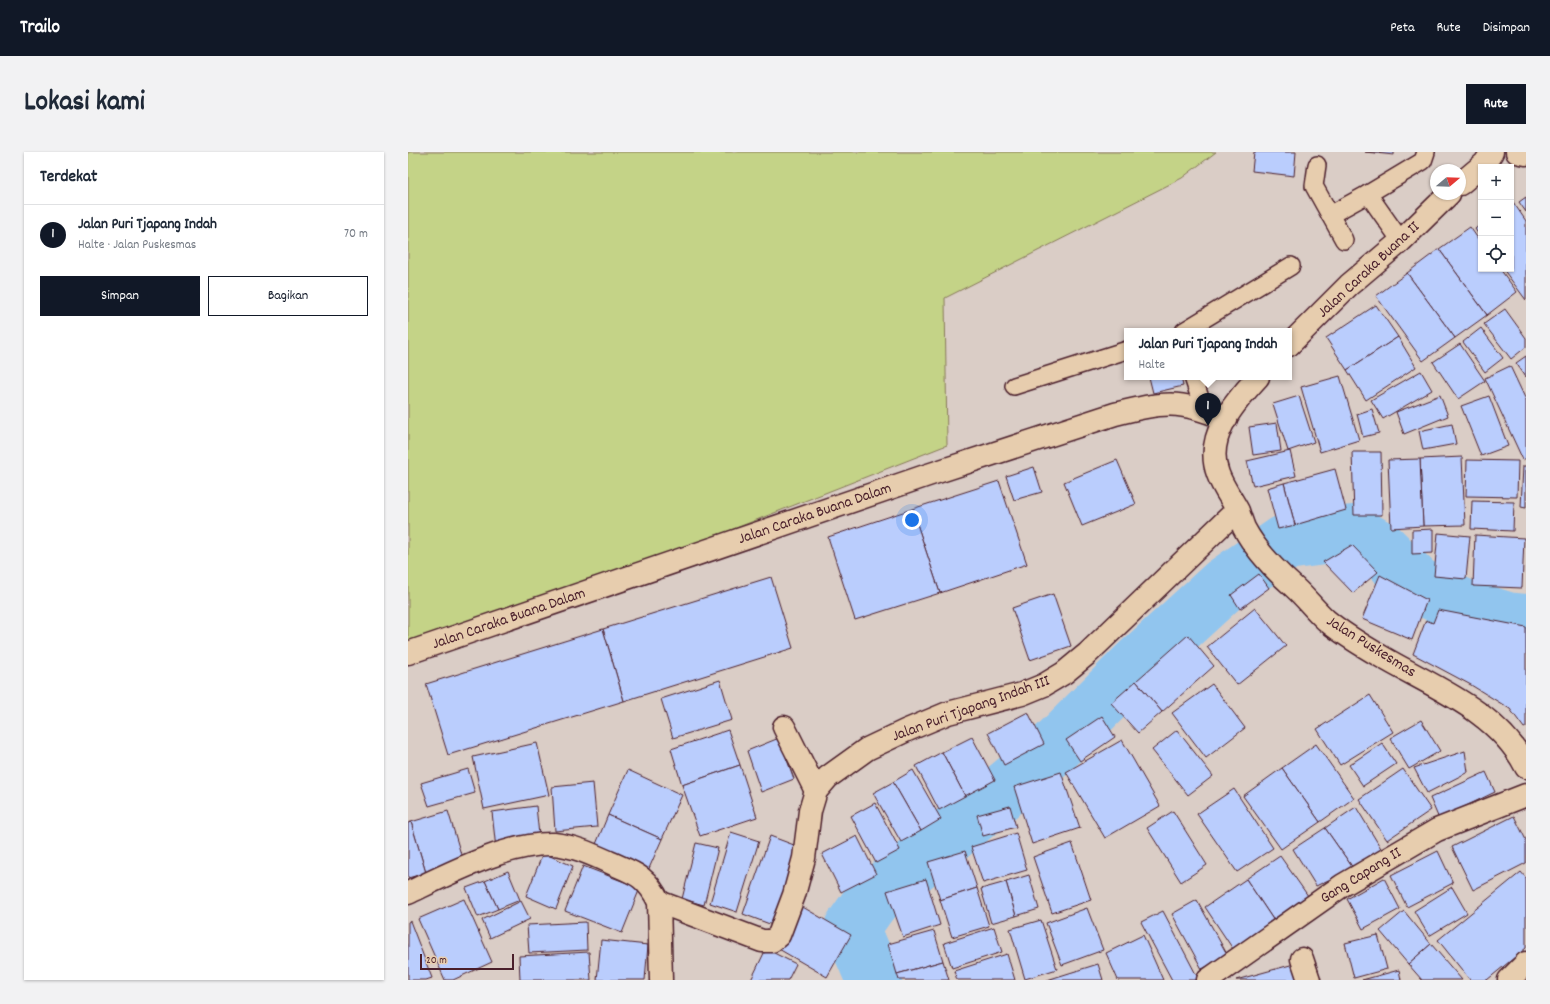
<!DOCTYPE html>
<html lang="id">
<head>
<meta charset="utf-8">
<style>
  body { margin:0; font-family:Dekko,sans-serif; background:#f2f2f3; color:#1f2937 }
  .controls { position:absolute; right:12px; top:12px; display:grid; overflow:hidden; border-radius:0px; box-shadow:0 1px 3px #0004 }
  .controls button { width:36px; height:36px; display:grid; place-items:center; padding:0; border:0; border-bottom:1px solid #e0e1e3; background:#fff; color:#1f2937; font:20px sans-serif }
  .compass { position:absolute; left:1022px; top:12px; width:36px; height:36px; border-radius:50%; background:#fff; box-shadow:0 1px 3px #0004; rotate:71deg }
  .scale { position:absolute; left:12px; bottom:10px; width:94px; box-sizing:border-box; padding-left:4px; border:2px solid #4a1f2b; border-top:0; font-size:11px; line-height:14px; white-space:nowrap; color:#4a1f2b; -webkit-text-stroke:3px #e7cdae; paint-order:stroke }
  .you { position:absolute; left:504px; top:368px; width:14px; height:14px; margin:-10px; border:3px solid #fff; border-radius:50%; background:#1a73e8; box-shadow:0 0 0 6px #1a73e833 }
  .badge { display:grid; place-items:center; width:26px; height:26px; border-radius:50%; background:#111827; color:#fff; font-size:13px; font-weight:700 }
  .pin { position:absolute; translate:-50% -33px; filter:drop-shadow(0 1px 2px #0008) }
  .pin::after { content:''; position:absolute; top:21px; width:14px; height:12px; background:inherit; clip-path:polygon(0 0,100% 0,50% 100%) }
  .popup { position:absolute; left:716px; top:176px; width:168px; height:52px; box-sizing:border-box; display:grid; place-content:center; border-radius:0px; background:#fff; filter:drop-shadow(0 1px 3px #0005); font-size:13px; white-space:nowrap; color:#747a83 }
  .popup b { font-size:15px; color:#1f2937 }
  .popup::after { content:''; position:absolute; left:50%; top:100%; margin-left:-8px; border:8px solid transparent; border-top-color:#fff }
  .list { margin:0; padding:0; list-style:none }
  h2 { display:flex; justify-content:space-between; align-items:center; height:52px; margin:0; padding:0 16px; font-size:17px }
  h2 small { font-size:13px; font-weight:400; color:#747a83 }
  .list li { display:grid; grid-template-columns:26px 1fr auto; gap:12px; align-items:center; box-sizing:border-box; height:60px; padding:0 16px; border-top:1px solid #e0e1e3 }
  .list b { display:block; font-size:15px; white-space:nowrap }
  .list p { margin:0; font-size:13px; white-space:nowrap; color:#747a83 }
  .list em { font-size:13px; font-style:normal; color:#747a83 }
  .actions { display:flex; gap:8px; padding:12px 16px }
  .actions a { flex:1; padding:9px 0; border:1px solid #111827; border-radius:0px; text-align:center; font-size:14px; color:#111827 }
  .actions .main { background:#111827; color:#fff }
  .icon { flex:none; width:22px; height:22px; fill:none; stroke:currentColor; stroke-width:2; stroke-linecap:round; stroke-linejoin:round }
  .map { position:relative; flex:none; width:1118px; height:828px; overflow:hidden; border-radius:0px }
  header { display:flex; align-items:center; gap:24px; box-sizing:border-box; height:56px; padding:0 20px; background:#111827; color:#fff }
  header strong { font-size:19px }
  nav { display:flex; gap:22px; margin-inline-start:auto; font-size:14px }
  .intro { display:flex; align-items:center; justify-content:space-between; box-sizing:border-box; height:96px; padding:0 24px }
  h1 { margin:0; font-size:28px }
  .button { padding:10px 18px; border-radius:0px; background:#111827; color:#fff; font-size:14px; font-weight:700 }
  main { display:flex; gap:24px; padding:0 24px }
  aside { flex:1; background:#fff; border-radius:0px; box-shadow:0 1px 3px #0004 }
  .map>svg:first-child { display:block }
  .green { fill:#c4d387; stroke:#877959 }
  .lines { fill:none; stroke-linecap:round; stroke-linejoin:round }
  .river { stroke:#91c5ee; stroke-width:56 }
  .building { fill:#bacdfd; stroke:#4a1f2b }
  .lane-casing { stroke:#4a1f2b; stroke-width:20 }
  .street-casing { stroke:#4a1f2b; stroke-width:25 }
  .secondary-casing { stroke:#4a1f2b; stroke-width:25 }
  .lane { stroke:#e7cdae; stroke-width:17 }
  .street { stroke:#e7cdae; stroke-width:22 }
  .secondary { stroke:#e7cdae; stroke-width:22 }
  .labels { text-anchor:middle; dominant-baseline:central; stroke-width:3; stroke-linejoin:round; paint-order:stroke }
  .street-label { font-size:16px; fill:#4a1f2b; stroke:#e7cdae }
</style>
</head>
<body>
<header>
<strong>Trailo</strong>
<nav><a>Peta</a><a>Rute</a><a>Disimpan</a></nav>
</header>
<div class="intro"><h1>Lokasi kami</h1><a class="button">Rute</a></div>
<main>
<aside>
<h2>Terdekat<small></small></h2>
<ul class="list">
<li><span class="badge">1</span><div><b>Jalan Puri Tjapang Indah</b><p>Halte · Jalan Puskesmas</p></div><em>70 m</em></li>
</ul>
<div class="actions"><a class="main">Simpan</a><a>Bagikan</a></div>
</aside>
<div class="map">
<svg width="1118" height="828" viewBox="0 0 1118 828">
  <rect width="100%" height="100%" fill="#dacdc6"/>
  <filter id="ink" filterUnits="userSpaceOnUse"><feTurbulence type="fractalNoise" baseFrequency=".025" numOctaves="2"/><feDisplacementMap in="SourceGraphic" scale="8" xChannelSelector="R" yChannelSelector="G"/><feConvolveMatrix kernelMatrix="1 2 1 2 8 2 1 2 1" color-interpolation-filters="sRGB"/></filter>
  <g filter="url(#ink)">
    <path class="green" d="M0,0h808l-34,26 -237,120 2,147 -539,212z"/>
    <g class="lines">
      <path class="river" d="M466,828l-22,-52 19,-27 177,-147 90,-90 86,-79 62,-43 67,-9 29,17 35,35 45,21 45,14 19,2"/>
    </g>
    <g class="building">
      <path d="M846,0h42l-2,24 -42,-5z"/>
      <path d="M957,0h29v3z"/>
      <path d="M1118,45v15l-7,-10z"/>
      <path d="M1105,50l13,19v79l-23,-31h8v-66z"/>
      <path d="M1073,72v14l-6,-9z"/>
      <path d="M1062,75l11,16v26h19l17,23 -30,23 -48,-66z"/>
      <path d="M1031,97l48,66 -32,23 -48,-65z"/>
      <path d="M999,121l48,65 -32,23 -47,-65z"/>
      <path d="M968,153l22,32 -51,33 -21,-32z"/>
      <path d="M1097,157l21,29v9l-15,12 -27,-35z"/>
      <path d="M1073,176l22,30 -18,14 -22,-30z"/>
      <path d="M990,185l18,30 -50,33 -19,-30z"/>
      <path d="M1052,192l25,37 -27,18 -25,-37z"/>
      <path d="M1118,204v21l-10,-14z"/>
      <path d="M1102,214l16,34v58l-3,2 -38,-82z"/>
      <path d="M1013,219l11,19 -49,29 -12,-19z"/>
      <path d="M932,224l19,64 -39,12 -19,-65z"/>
      <path d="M741,225h32l2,9 -30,7z"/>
      <path d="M1032,243l8,21 -44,18 -8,-22z"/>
      <path d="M891,244l15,46 -26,9 -15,-47z"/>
      <path d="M1081,244l19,50 -27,10 -20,-50z"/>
      <path d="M964,257l7,24 -16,4 -6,-23z"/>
      <path d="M869,271l4,28 -28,4 -4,-28z"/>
      <path d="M1044,272l4,20 -33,6 -4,-19z"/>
      <path d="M882,299l6,25 -43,10 -6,-25z"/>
      <path d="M944,300h29l1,63h-28z"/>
      <path d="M1054,305l3,68 -42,1 -3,-67z"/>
      <path d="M1012,307l3,67 -32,2 -3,-68z"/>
      <path d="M709,308l19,44 -54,22 -18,-44z"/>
      <path d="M1059,308l51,1 -1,36 -51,-1z"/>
      <path d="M1115,314h3v42l-5,-1z"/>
      <path d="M626,315l8,25 -28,8 -8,-24z"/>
      <path d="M927,317l11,41 -51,15 -11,-42z"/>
      <path d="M591,329l28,83 -87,29 -28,-84z"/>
      <path d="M876,331l11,42 -17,4 -11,-41z"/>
      <path d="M1064,349l42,1 -1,29 -42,-2z"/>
      <path d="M504,357l28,84 -85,27 -27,-83z"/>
      <path d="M1025,377v24l-21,1v-24z"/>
      <path d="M1030,381l32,3 -4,43 -32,-3z"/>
      <path d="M1067,383l49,3 -2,50 -49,-2z"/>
      <path d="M944,393l26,27 -25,21 -30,-31z"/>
      <path d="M851,422l10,14 -29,21 -9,-14z"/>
      <path d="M972,423l47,25 -15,40 -50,-21z"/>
      <path d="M363,425l22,71 -169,53 -21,-72z"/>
      <path d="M645,442l18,52 -41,14 -18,-52z"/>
      <path d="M847,456l31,38 -49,39 -30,-38z"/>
      <path d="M1030,458l88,17v100l-2,1 -14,-19 -39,-24 -58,-31 13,-34 7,3z"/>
      <path d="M195,477l21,72 -176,54 -22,-71z"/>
      <path d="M780,483l26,31 -52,46 -26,-31z"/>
      <path d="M312,528l12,40 -59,18 -12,-39z"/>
      <path d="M728,529l26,31 -24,21 -27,-30z"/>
      <path d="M804,532l33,44 -39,30 -34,-45z"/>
      <path d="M962,543l23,37 -53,33 -23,-36z"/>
      <path d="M620,560l16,32 -40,21 -16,-32z"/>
      <path d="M694,564l13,21 -35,24 -14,-21z"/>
      <path d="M1013,568l19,31 -31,18 -19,-31z"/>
      <path d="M320,578l12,35 -58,20 -11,-36z"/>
      <path d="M769,578l36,46 -25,19 -36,-45z"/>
      <path d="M564,585l23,43 -30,16 -23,-44z"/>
      <path d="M371,586l15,41 -33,13 -14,-41z"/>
      <path d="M714,588l38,66 -55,32 -39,-66z"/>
      <path d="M129,591l12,52 -65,14 -11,-52z"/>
      <path d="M974,591l14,21 -33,22 -14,-21z"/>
      <path d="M908,592l38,54 -34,24 -38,-54z"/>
      <path d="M1057,599l3,21 -41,21 -13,-25z"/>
      <path d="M534,600l23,44 -26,14 -23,-44z"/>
      <path d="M332,613l17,52 -57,19 -18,-51z"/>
      <path d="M874,616l38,54 -39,27 -38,-53z"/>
      <path d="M60,617l7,24 -46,13 -8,-23z"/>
      <path d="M995,617l28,41 -44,30 -28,-41z"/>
      <path d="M220,618l54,25 -20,44 -54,-24z"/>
      <path d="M505,618l28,49 -20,12 -28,-49z"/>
      <path d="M653,620l19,56 -48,16 -18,-57z"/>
      <path d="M1078,620l9,20 -56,27 -9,-21z"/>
      <path d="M485,630l28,49 -20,11 -28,-49z"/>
      <path d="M185,631l4,44 -42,4 -3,-44z"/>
      <path d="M826,637l39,59 -36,24 -40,-58z"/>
      <path d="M467,651l25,47 -24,13 -25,-47z"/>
      <path d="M128,654l4,39 -44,4 -4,-37z"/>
      <path d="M602,654l6,21 -33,9 -6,-21z"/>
      <path d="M948,655l26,43 -29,18 -28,-40z"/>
      <path d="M40,659l15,50 -37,12 -15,-51z"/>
      <path d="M765,659l34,54 -26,17 -34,-54z"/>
      <path d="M200,663l54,24 -15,34 -53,-24z"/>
      <path d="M1106,664l12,24v23l-53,27 -21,-43z"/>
      <path d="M3,670l15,51 -18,5v-55z"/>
      <path d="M917,676l28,40 -37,18 -23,-37z"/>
      <path d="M323,680l28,9 -22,71 -27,-9z"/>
      <path d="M608,681l11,37 -44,13 -12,-36z"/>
      <path d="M362,684l32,12 -27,78 -32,-12z"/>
      <path d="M449,684l19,38 -35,18 -19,-38z"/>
      <path d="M288,691l22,5 -14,57 -22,-6z"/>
      <path d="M664,691l19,57 -39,13 -19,-56z"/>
      <path d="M557,699l12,37 -37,12 -12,-38z"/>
      <path d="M1030,699l15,32 -46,24 -16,-32z"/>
      <path d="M135,701l30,13 -17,43 -30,-13z"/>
      <path d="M872,704l33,47 -35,24 -32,-48z"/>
      <path d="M175,714l57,22 -18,45 -57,-22z"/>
      <path d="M100,719l12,29 -22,9 -13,-28z"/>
      <path d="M1113,720l5,6v70l-39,32h-17l-32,-40z"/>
      <path d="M621,723l10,34 -23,7 -10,-34z"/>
      <path d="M976,726l16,31 -37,20 -16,-30z"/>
      <path d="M518,727l14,46 -37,12 -16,-46z"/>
      <path d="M838,727l32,48 -41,28 -32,-48z"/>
      <path d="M77,729l13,28 -20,8 -12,-29z"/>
      <path d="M598,730l10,34 -25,7 -10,-34z"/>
      <path d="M1044,735l15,26 -38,23 -15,-25z"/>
      <path d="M569,736l12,38 -37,11 -12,-37z"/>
      <path d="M56,747l28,63 -39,18h-8l-27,-61z"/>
      <path d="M789,748l31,56 -26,13 -30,-55z"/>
      <path d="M113,749l9,18 -40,19 -8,-18z"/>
      <path d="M393,754l50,29 -24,42 -50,-29z"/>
      <path d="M679,756l16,42 -41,15 -16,-42z"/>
      <path d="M755,759l36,69h-27l-31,-58z"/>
      <path d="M996,759l27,33 -23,20 -28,-33z"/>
      <path d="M633,768l16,49 -32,10 -15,-50z"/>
      <path d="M2,769l22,57 -6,2h-18v-58z"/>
      <path d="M178,770l1,28 -58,3 -2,-28z"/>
      <path d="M586,775l8,25 -50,16 -8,-25z"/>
      <path d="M526,779l9,30 -46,13 -9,-30z"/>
      <path d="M735,783l20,45h-45l-12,-27z"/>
      <path d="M970,783l9,34 -33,9 -9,-35z"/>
      <path d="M193,788l47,5 -3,35h-48z"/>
      <path d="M1023,792l31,36h-40l-14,-16z"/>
      <path d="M358,797l30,15 -8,16h-37z"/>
      <path d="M181,800l2,28h-71l-1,-24z"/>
      <path d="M599,802l8,26h-58l-3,-9z"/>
      <path d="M535,809l6,19h-50l-2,-6z"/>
      <path d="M690,812l5,16h-56z"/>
      <path d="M886,812l5,16h-63z"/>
      <path d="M991,818l2,10h-39z"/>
    </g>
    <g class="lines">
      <defs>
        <g id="lane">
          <path d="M909,13l-3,21 30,54"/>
          <path d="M922,63l38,-21"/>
          <path d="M993,89l-33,-47 55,-33 3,-9"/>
          <path d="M776,179l107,-65"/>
          <path d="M785,225l11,33"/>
          <path d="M606,234l113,-36"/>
        </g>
        <g id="street">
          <path d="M1109,0l9,2"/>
          <path d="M0,501l520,-178 187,-61c49,-12 63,-15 111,5"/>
          <path d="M376,575l32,64"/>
          <path d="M0,741c40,-19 101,-51 146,-49 20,2 37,10 55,18 25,11 37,13 50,40l2,78"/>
          <path d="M251,750l103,39h10l7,-6 15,-40 10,-37 6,-47 6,-20 12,-14 39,-28 38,-18 43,-18 74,-19 22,-9 20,-12 23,-19 150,-144"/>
          <path d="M894,807l7,21"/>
          <path d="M800,828l135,-95 94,-55 89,-35"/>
          <path d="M1101,828l17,-17"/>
        </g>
        <g id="secondary">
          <path d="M1052,32l25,-21 7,-11"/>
          <path d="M881,193l60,-60 52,-44 48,-47"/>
          <path d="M850,225c-24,26 -54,60 -40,97 5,14 14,25 20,37 2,6 4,12 6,17 12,23 32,43 51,60 11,10 20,22 31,32 17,14 37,26 56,37 51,30 116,54 144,110"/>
        </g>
      </defs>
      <use href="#lane" class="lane-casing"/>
      <use href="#street" class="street-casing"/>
      <use href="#secondary" class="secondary-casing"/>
      <use href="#lane" class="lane"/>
      <use href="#street" class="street"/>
      <use href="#secondary" class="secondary"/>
    </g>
  </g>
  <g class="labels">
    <g class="street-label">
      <text transform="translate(961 118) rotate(-43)">Jalan Caraka Buana II</text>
      <text transform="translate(407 362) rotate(-19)">Jalan Caraka Buana Dalam</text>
      <text transform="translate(101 467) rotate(-19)">Jalan Caraka Buana Dalam</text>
      <text transform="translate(963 495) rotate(32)">Jalan Puskesmas</text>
      <text transform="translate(563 557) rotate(-20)">Jalan Puri Tjapang Indah III</text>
      <text transform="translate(953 724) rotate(-32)">Gang Capang II</text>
    </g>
  </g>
</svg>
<div class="controls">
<button>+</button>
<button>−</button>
<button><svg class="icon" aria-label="locate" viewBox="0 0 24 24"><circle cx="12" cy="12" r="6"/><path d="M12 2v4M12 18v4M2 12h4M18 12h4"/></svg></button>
</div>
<svg class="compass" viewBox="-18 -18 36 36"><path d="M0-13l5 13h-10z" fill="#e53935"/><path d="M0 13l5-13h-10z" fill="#747a83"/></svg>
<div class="scale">20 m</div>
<div class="you"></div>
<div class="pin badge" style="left:800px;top:274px">1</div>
<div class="popup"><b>Jalan Puri Tjapang Indah</b>Halte</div>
</div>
</main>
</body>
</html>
